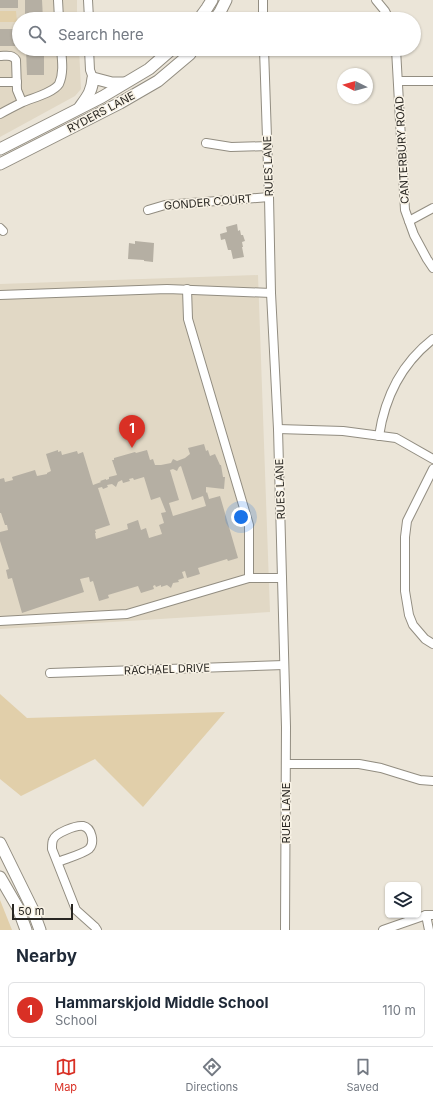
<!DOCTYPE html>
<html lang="en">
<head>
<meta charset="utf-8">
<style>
  body { margin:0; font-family:Inter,sans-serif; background:#f2f2f3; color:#1f2937 }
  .controls { position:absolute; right:12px; bottom:12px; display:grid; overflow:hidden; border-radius:6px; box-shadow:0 1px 3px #0004 }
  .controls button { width:36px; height:36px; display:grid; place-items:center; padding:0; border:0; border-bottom:1px solid #e0e1e3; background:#fff; color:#1f2937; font:20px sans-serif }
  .compass { position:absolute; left:337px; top:68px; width:36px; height:36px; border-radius:50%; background:#fff; box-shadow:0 1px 3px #0004; rotate:275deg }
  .scale { position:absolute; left:12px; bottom:10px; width:61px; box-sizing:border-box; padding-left:4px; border:2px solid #282622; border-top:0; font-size:11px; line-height:14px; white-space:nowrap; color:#282622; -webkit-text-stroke:3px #f8f2e5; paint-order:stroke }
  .you { position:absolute; left:241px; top:517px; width:14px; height:14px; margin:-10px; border:3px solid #fff; border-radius:50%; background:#1a73e8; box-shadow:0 0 0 6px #1a73e833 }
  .badge { display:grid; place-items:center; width:26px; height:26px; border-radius:50%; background:#d93025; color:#fff; font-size:13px; font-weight:700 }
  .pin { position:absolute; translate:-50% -33px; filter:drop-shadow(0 1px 2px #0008) }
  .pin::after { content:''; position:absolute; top:21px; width:14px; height:12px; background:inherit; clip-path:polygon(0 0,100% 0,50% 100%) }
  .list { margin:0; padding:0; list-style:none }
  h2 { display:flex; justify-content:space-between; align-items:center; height:52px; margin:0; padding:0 16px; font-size:17px }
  h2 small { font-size:13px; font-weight:400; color:#747a83 }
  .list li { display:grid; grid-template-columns:26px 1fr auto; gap:12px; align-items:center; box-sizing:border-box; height:56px; margin:0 8px 8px; padding:0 8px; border:1px solid #e0e1e3; border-radius:6px }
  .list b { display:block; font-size:15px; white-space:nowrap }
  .list p { margin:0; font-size:13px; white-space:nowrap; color:#747a83 }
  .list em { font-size:13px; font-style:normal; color:#747a83 }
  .icon { flex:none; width:22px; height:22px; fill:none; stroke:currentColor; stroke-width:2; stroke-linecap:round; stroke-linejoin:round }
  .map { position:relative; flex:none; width:433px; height:930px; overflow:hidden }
  .search { position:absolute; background:#fff; box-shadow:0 1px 3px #0004; left:12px; right:12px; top:12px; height:44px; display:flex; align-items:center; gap:10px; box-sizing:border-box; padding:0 14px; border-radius:22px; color:#747a83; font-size:15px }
  .sheet { height:116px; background:#fff }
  nav { display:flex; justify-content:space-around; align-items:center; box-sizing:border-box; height:56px; border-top:1px solid #e0e1e3; background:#fff; font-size:11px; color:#747a83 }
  nav a { display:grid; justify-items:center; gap:2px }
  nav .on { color:#d93025 }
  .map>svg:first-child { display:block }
  .built { fill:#e1d8c5 }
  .green { fill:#e1cfaa }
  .building { fill:#b5afa3; fill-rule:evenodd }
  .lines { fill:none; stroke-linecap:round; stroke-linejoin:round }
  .minor-casing { stroke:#928d81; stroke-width:10 }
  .major-casing { stroke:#928d81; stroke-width:13 }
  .minor { stroke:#fff; stroke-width:8 }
  .major { stroke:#fff; stroke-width:11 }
  .labels { text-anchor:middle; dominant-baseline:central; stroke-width:3; stroke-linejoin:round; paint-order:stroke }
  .street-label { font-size:11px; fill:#282622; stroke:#f8f2e5 }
</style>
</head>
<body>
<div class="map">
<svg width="433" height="930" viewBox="0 0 433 930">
  <rect width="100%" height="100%" fill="#ebe5d8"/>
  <g class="built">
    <path d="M0,0h77v19h-58v30h60l2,40 -6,7 -75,41z"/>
    <path d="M258,275l12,337 -270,17v-345z"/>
  </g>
  <g class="green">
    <path d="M0,11h16l1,11h-17z"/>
    <path d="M0,694l27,24 198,-6 -82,95 -48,-48 -74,37 -21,-17z"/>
    <path d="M0,900l12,30h-12z"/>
  </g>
  <g class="building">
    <rect x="0" y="0" width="18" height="8"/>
    <path d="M25,0h17l1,19h-18z"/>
    <rect x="0" y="29" width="19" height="17"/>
    <path d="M26,49h18v26h-17z"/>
    <path d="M237,224l1,7 2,-1 1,5h2l2,6 -3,1 1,5h-1l2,10 -11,2 -2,-9h-3l-3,-11 -4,1 -1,-6 7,-2 -1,-5z"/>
    <path d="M135,241l19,2 -1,19 -9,-1v-1l-16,-1 1,-16 6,1z"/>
    <path d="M204,444l2,7 2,-1 2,6 5,-2 5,11h1l2,12h2l-1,12 -18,-2v6l1,-1 2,7 11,-3 18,62 -10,3 -1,-2 -29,9 2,6 -13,4 -2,-7 -3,1 2,6 -6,2 1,2 -6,1 -2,5 -4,-3 -6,2v-2l-5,2 -1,-2 -2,1 1,3 -13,4 -3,-7 -30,9 1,3 -10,3 -6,-20 -3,1 -1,-5 -9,2 4,13 -62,21 -10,-35 -4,1 -2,-9 3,-1 -9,-28v-9l8,-2 -1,-5h-2l-4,-12h-1v-34l4,-1 1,4 8,-2 -1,-3 23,-7 2,6 10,-2v-1l4,-2 -5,-17 12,-4v2l3,-1 1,4 15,-4 1,3 5,-2 10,33 8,-3 -1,-1 6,-2v1l3,-1v-2l8,-2 -5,-15h2v-2l21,-6 1,1 11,-3 3,10 3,-1 2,6h6l10,-2 2,-4 4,2 8,-3 5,-4 -2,-6zM181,466l11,34 11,-4 3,10 -33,10 -4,-13 10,-3 -9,-30 3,-1 4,2 2,-4zM144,477l7,23 9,-3 6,15 -5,1 3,10 -5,2 3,9 -13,4 -3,-10 -5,2 -3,-10 -11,4 1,5 -32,10 -1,-6h1l-1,-3 15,-5 -12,-37 4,-1 1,2 5,-2 -1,-2 5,-1 4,3 2,-5 4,-2 1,3 7,-2 -1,-2 4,-1 1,2z"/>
  </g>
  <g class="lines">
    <defs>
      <g id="minor">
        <path d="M58,0l1,19"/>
        <path d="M88,0l1,19"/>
        <path d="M263,0v19"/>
        <path d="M376,0l9,11 4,8"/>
        <path d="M89,49l1,21 3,8"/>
        <path d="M264,49l5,148 2,96 7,136 8,298 -1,203"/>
        <path d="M396,49l9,161 9,25 13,24 6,9"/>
        <path d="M0,56c6,0 12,-2 16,4l1,30 5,12"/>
        <path d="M398,81h35"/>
        <path d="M0,82h17"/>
        <path d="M0,114c7,-4 15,-8 23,-12 9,-4 30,-9 36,-18 5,-11 3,-24 2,-35"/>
        <path d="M206,143l25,4 37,-1"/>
        <path d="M148,210l17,-5 104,-8"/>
        <path d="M409,221l24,-13"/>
        <path d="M0,228l3,3"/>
        <path d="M187,289l1,30 61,206v53"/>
        <path d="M0,295l167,-6 104,4"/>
        <path d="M278,429l65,2 53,7 37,21"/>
        <path d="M379,436c6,-40 22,-72 54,-97"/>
        <path d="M433,469l-26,52 -2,16v54l4,24 4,10 12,14 8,5"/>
        <path d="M0,621l127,-7 122,-36h33"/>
        <path d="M50,673l234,-8"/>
        <path d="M286,764h73l22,4 16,5 23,7 13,1"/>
        <path d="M58,862c7,-3 25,-8 31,-13 6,-6 3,-21 -6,-23 -7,-1 -28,7 -30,14 -1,2 -1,6 -1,9l24,61 19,17 2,3"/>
        <path d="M426,915l3,15"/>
        <path d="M383,930l43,-15h7"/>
      </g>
      <g id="major">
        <path d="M199,19l8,-11 5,-8"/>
        <path d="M215,19l5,-7 6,-12"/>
        <path d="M80,107c8,-11 12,-16 13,-29l19,5h12"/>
        <path d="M0,149l102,-52 47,-28 23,-20"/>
        <path d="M0,164l120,-61 38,-22 32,-27 3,-5"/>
        <path d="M0,843l32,65 8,22"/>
        <path d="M0,877l18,31 8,22"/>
      </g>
    </defs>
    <use href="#minor" class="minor-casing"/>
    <use href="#major" class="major-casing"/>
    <use href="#minor" class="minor"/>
    <use href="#major" class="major"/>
  </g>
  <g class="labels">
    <g class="street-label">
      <text transform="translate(101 112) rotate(-28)">RYDERS LANE</text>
      <text transform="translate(402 150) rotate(-93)">CANTERBURY ROAD</text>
      <text transform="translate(268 166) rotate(-92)">RUES LANE</text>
      <text transform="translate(208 202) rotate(-5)">GONDER COURT</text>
      <text transform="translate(280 489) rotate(-92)">RUES LANE</text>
      <text transform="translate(167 669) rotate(-2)">RACHAEL DRIVE</text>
      <text transform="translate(286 813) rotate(-90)">RUES LANE</text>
    </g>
  </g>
</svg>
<div class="controls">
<button><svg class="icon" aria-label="layers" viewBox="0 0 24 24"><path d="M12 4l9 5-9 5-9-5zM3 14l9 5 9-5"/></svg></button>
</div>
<svg class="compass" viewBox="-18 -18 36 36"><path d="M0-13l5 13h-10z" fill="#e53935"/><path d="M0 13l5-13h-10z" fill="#747a83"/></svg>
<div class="scale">50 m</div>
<div class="you"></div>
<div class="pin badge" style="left:132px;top:448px">1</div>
<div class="search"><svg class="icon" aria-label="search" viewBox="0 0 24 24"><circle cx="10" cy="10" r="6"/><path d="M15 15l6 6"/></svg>Search here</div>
</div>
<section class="sheet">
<h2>Nearby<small></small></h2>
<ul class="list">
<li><span class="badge">1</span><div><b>Hammarskjold Middle School</b><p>School</p></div><em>110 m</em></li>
</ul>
</section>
<nav>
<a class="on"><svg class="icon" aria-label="map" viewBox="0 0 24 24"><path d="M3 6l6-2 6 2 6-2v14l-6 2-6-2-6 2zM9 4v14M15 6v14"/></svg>Map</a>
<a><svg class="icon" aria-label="directions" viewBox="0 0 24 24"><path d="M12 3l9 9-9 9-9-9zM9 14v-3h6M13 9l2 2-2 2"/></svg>Directions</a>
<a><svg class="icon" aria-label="saved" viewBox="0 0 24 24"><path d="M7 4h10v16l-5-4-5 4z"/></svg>Saved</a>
</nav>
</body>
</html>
